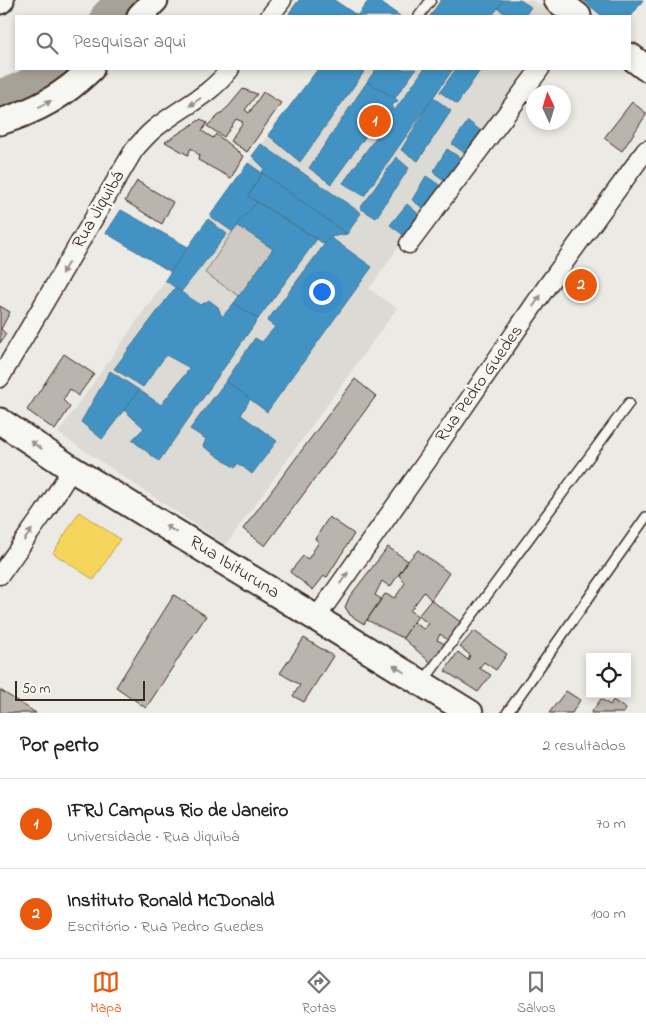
<!DOCTYPE html>
<html lang="pt">
<head>
<meta charset="utf-8">
<style>
  body { margin:0; font-family:"Indie Flower",sans-serif; background:#f6f6f6; color:#222 }
  .controls { position:absolute; right:15px; bottom:15px; display:grid; overflow:hidden; border-radius:0px; box-shadow:0 2px 8px #0003 }
  .controls button { width:45px; height:45px; display:grid; place-items:center; padding:0; border:0; border-bottom:1px solid #e0e0e0; background:#fff; color:#222; font:25px sans-serif }
  .compass { position:absolute; left:526px; top:85px; width:45px; height:45px; border-radius:50%; background:#fff; box-shadow:0 2px 8px #0003; rotate:356deg }
  .scale { position:absolute; left:15px; bottom:12px; width:130px; box-sizing:border-box; padding-left:5px; border:2px solid #3b2a1e; border-top:0; font-size:14px; line-height:18px; white-space:nowrap; color:#3b2a1e; -webkit-text-stroke:4px #f6f6f2; paint-order:stroke }
  .you { position:absolute; left:321px; top:291px; width:18px; height:18px; margin:-12px; border:4px solid #fff; border-radius:50%; background:#1a73e8; box-shadow:0 0 0 8px #1a73e833 }
  .badge { display:grid; place-items:center; width:32px; height:32px; border-radius:50%; background:#ea580c; color:#fff; font-size:16px; font-weight:700 }
  .pin { position:absolute; translate:-50% -50%; border:2px solid #fff; box-shadow:0 1px 5px #0006 }
  .list { margin:0; padding:0; list-style:none }
  h2 { display:flex; justify-content:space-between; align-items:center; height:65px; margin:0; padding:0 20px; font-size:21px }
  h2 small { font-size:16px; font-weight:400; color:#767676 }
  .list li { display:grid; grid-template-columns:32px 1fr auto; gap:15px; align-items:center; box-sizing:border-box; height:90px; padding:0 20px; border-top:1px solid #e0e0e0 }
  .list b { display:block; font-size:19px; white-space:nowrap }
  .list p { margin:0; font-size:16px; white-space:nowrap; color:#767676 }
  .list em { font-size:16px; font-style:normal; color:#767676 }
  .icon { flex:none; width:28px; height:28px; fill:none; stroke:currentColor; stroke-width:2; stroke-linecap:round; stroke-linejoin:round }
  .map { position:relative; flex:none; width:646px; height:713px; overflow:hidden }
  .search { position:absolute; background:#fff; box-shadow:0 2px 8px #0003; left:15px; right:15px; top:15px; height:55px; display:flex; align-items:center; gap:12px; box-sizing:border-box; padding:0 18px; border-radius:0px; color:#767676; font-size:19px }
  .sheet { height:245px; background:#fff }
  nav { display:flex; justify-content:space-around; align-items:center; box-sizing:border-box; height:70px; border-top:1px solid #e0e0e0; background:#fff; font-size:14px; color:#767676 }
  nav a { display:grid; justify-items:center; gap:2px }
  nav .on { color:#ea580c }
  .map>svg:first-child { display:block }
  .built { fill:#dcdad4 }
  .green { fill:#cdcac4; stroke:#847a71 }
  .homes { fill:#f6d55c; stroke:#bea249 }
  .schools { fill:#4393c3; stroke:#417492 }
  .lines { fill:none; stroke-linecap:round; stroke-linejoin:round }
  .river { stroke:#a8a198; stroke-width:31 }
  .building { fill:#bab4ae; stroke:#3b2a1e }
  .lane-casing { stroke:#3b2a1e; stroke-width:12 }
  .street-casing { stroke:#3b2a1e; stroke-width:21 }
  .secondary-casing { stroke:#3b2a1e; stroke-width:29 }
  .lane { stroke:#f6f6f2; stroke-width:9 }
  .street { stroke:#f6f6f2; stroke-width:18 }
  .secondary { stroke:#f6f6f2; stroke-width:25 }
  .oneway { fill:#989088 }
  .labels { text-anchor:middle; dominant-baseline:central; stroke-width:5; stroke-linejoin:round; paint-order:stroke }
  .street-label { font-size:18px; fill:#3b2a1e; stroke:#f6f6f2 }
</style>
</head>
<body>
<div class="map">
<svg width="646" height="713" viewBox="0 0 646 713">
  <rect width="100%" height="100%" fill="#ebeae5"/>
  <filter id="ink" filterUnits="userSpaceOnUse"><feTurbulence type="fractalNoise" baseFrequency=".02" numOctaves="2"/><feDisplacementMap in="SourceGraphic" scale="10" xChannelSelector="R" yChannelSelector="G"/><feConvolveMatrix kernelMatrix="1 2 1 2 8 2 1 2 1" color-interpolation-filters="sRGB"/></filter>
  <g filter="url(#ink)">
    <g class="built">
      <path d="M441,0h90l28,16h-129z"/>
      <path d="M318,69h216l-128,168 -37,52 28,19 -171,237 -168,-112 190,-270z"/>
    </g>
    <path class="green" d="M237,225l36,24 -34,47 -34,-23z"/>
    <path class="homes" d="M79,512l41,27 -26,41 -41,-27z"/>
    <g class="schools">
      <path d="M299,0h35l24,16h-64l-5,-3z"/>
      <path d="M369,0h8l23,16h-43z"/>
      <path d="M441,0h63l-12,16h-62z"/>
      <path d="M504,0h16l11,7 -6,9h-20l1,-1 -8,-7z"/>
      <path d="M583,0h60l-13,18v-2h-28z"/>
      <path d="M318,69h48l-66,93 -32,-27z"/>
      <path d="M376,69h40l-21,29 -28,-16z"/>
      <path d="M424,69h29l-89,127 -21,-13 44,-61 -2,-3 -10,11 -4,-1 -40,55 -22,-16 58,-86 28,16 3,3 -7,5 4,4z"/>
      <path d="M456,69h25l-24,35 -17,-12z"/>
      <path d="M433,97l18,14 -33,50 -17,-11z"/>
      <path d="M468,121l17,13 -16,22 -17,-12z"/>
      <path d="M261,144l100,69 -14,21 -85,-61 2,-5 -12,-12z"/>
      <path d="M447,149l18,12 -17,22 -15,-11z"/>
      <path d="M396,157l13,11 -33,50 -16,-10 8,-10z"/>
      <path d="M248,163l14,10 -14,23 9,6 -24,30 -23,-16z"/>
      <path d="M262,173l85,61 -17,3 -5,8 -8,-6 -69,-43z"/>
      <path d="M426,176l18,12 -17,23 -15,-11z"/>
      <path d="M257,202l60,37 -59,80 -24,-16 39,-54 -36,-24z"/>
      <path d="M407,204l15,13 -16,20 -16,-12z"/>
      <path d="M121,210l67,37 -17,25 -65,-39z"/>
      <path d="M208,219l19,15 -46,58 -16,-12z"/>
      <path d="M330,237l42,30 -105,145 -41,-31 29,-43 7,4 13,-15 -8,-6z"/>
      <path d="M175,288l26,17 8,-5 9,7 4,10 12,-14 24,16 -99,142 -27,-21 12,-12 -20,-18 15,-20 22,15 29,-37 -24,-13 -23,32 -29,-18z"/>
      <path d="M110,371l29,19 -37,49 -21,-17z"/>
      <path d="M226,381l24,18 -9,16 36,26 -25,33 -14,-11 -3,5 -32,-22 3,-7 -16,-10z"/>
    </g>
    <g class="lines">
      <g class="river">
        <path d="M106,16l16,-16"/>
        <path d="M0,94c20,-4 37,-14 54,-25"/>
      </g>
    </g>
    <g class="building">
      <path d="M243,89l14,5 -12,16 4,3 14,-21 18,11 -34,49 -17,-11 13,-19 -7,-3 -12,18 -17,-11 22,-20z"/>
      <path d="M632,102l14,11v2l-24,36 -18,-13z"/>
      <path d="M201,119l6,4 -5,8 11,7 3,-4 27,22 -12,22 -33,-18 1,-5 -8,-7 -3,7 -23,-13z"/>
      <path d="M137,181l36,21 -11,22 -37,-23z"/>
      <path d="M0,306l10,6 -9,17 5,5 -6,9z"/>
      <path d="M64,354l30,20 -16,22 -8,-7 -7,11 7,7 -15,23 -28,-20z"/>
      <path d="M355,379l21,17 -111,150 -22,-17z"/>
      <path d="M329,517l25,17 -27,43 -3,-1 -11,14 -23,-18 13,-16 5,3 11,-17 -4,-3z"/>
      <path d="M388,547l20,14 -18,26 -8,-6 -7,14 6,4 -17,25 -14,-9 -5,-8 5,-11z"/>
      <path d="M418,550l31,23 -18,27 -7,-8 -14,19 8,5 -15,22 -36,-18 18,-26 10,4 10,-15 -6,-8 9,-14z"/>
      <path d="M174,595l32,21 -60,92 -30,-21z"/>
      <path d="M431,600l31,23 -13,18 -9,-7 -3,6 8,4 -14,19 -28,-25 11,-16 9,7 6,-5 -11,-8z"/>
      <path d="M474,631l33,23 -11,16 -12,-8 -5,6 12,7 -13,17 -33,-21 13,-19 10,8 2,-5 -10,-8z"/>
      <path d="M304,638l29,18 -29,46 -11,-6 7,-11 -20,-12z"/>
      <path d="M0,690l36,23h-36z"/>
      <path d="M566,691l14,9 -8,13h-23z"/>
      <path d="M601,699l9,6 3,-5 13,9 -2,4h-33z"/>
    </g>
    <g class="lines">
      <defs>
        <g id="lane">
          <path d="M419,16l12,-16"/>
          <path d="M422,683l207,-280"/>
          <path d="M507,713l139,-196"/>
        </g>
        <g id="street">
          <path d="M270,16l12,-16"/>
          <path d="M409,244l131,-175"/>
          <path d="M0,378l134,-228c6,-7 12,-14 19,-20 26,-22 56,-33 77,-61"/>
          <path d="M0,575l44,-62 28,-44"/>
          <path d="M316,618l111,-157 120,-175 99,-136"/>
        </g>
        <g id="secondary">
          <path d="M557,0l21,16"/>
          <path d="M0,1l1,-1"/>
          <path d="M140,16l15,-16"/>
          <path d="M630,56l16,12"/>
          <path d="M0,122c38,-12 63,-26 91,-53"/>
          <path d="M0,421l72,48 244,149 154,95"/>
        </g>
      </defs>
      <use href="#lane" class="lane-casing"/>
      <use href="#street" class="street-casing"/>
      <use href="#secondary" class="secondary-casing"/>
      <use href="#lane" class="lane"/>
      <use href="#street" class="street"/>
      <use href="#secondary" class="secondary"/>
    </g>
    <defs><path id="oneway-solid" d="M-6-.8H1V-3.2L6.5 0L1 3.2V.8H-6Z" transform="scale(1.25)"/></defs>
    <g class="oneway">
      <use href="#oneway-solid" transform="translate(195 102) rotate(145)"/>
      <use href="#oneway-solid" transform="translate(45 104) rotate(-27)"/>
      <use href="#oneway-solid" transform="translate(65 268) rotate(120)"/>
      <use href="#oneway-solid" transform="translate(537 301) rotate(-55)"/>
      <use href="#oneway-solid" transform="translate(36 445) rotate(-146)"/>
      <use href="#oneway-solid" transform="translate(171 529) rotate(-148)"/>
      <use href="#oneway-solid" transform="translate(28 535) rotate(-55)"/>
      <use href="#oneway-solid" transform="translate(344 578) rotate(-55)"/>
      <use href="#oneway-solid" transform="translate(399 669) rotate(-148)"/>
    </g>
  </g>
  <g class="labels">
    <g class="street-label">
      <text transform="translate(99 210) rotate(-60)">Rua Jiquibá</text>
      <text transform="translate(480 384) rotate(-55)">Rua Pedro Guedes</text>
      <text transform="translate(234 568) rotate(32)">Rua Ibituruna</text>
    </g>
  </g>
</svg>
<div class="controls">
<button><svg class="icon" aria-label="locate" viewBox="0 0 24 24"><circle cx="12" cy="12" r="6"/><path d="M12 2v4M12 18v4M2 12h4M18 12h4"/></svg></button>
</div>
<svg class="compass" viewBox="-18 -18 36 36"><path d="M0-13l5 13h-10z" fill="#e53935"/><path d="M0 13l5-13h-10z" fill="#767676"/></svg>
<div class="scale">50 m</div>
<div class="you"></div>
<div class="pin badge" style="left:375px;top:121px">1</div>
<div class="pin badge" style="left:581px;top:285px">2</div>
<div class="search"><svg class="icon" aria-label="search" viewBox="0 0 24 24"><circle cx="10" cy="10" r="6"/><path d="M15 15l6 6"/></svg>Pesquisar aqui</div>
</div>
<section class="sheet">
<h2>Por perto<small>2 resultados</small></h2>
<ul class="list">
<li><span class="badge">1</span><div><b>IFRJ Campus Rio de Janeiro</b><p>Universidade · Rua Jiquibá</p></div><em>70 m</em></li>
<li><span class="badge">2</span><div><b>Instituto Ronald McDonald</b><p>Escritório · Rua Pedro Guedes</p></div><em>100 m</em></li>
</ul>
</section>
<nav>
<a class="on"><svg class="icon" aria-label="map" viewBox="0 0 24 24"><path d="M3 6l6-2 6 2 6-2v14l-6 2-6-2-6 2zM9 4v14M15 6v14"/></svg>Mapa</a>
<a><svg class="icon" aria-label="directions" viewBox="0 0 24 24"><path d="M12 3l9 9-9 9-9-9zM9 14v-3h6M13 9l2 2-2 2"/></svg>Rotas</a>
<a><svg class="icon" aria-label="saved" viewBox="0 0 24 24"><path d="M7 4h10v16l-5-4-5 4z"/></svg>Salvos</a>
</nav>
</body>
</html>
